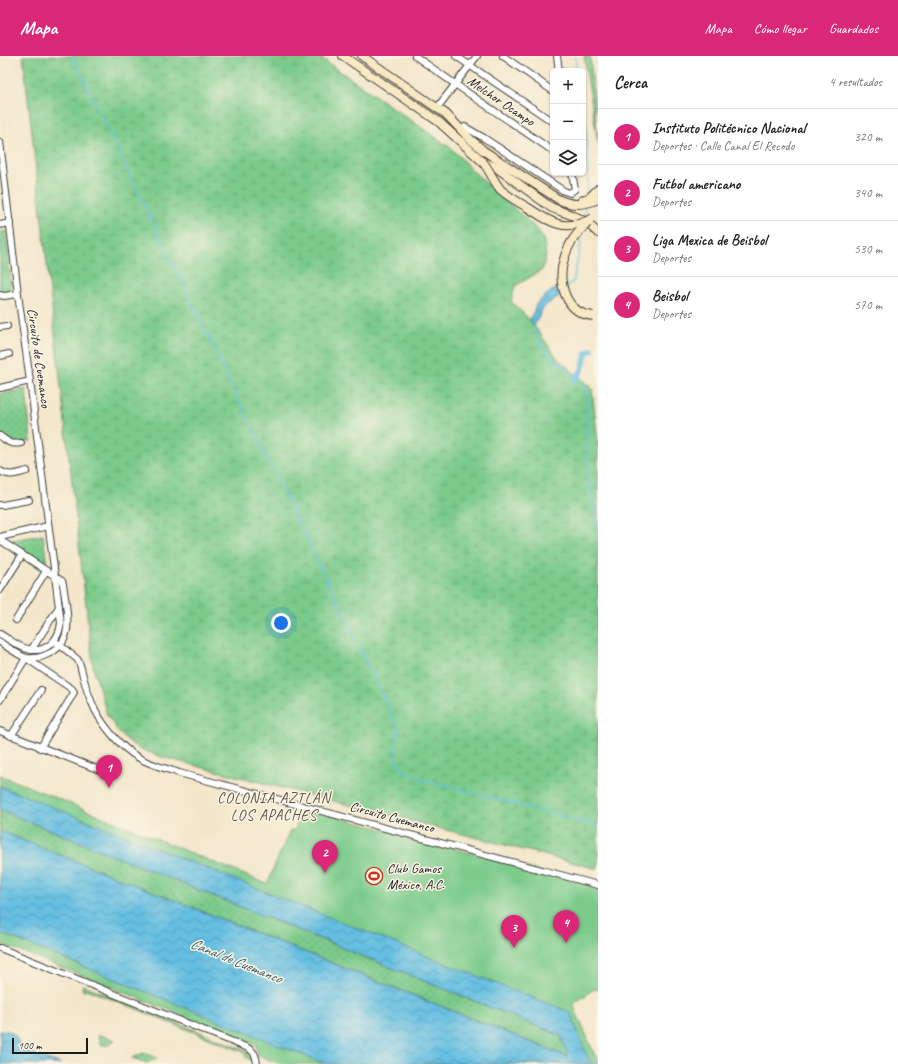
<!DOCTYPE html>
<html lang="es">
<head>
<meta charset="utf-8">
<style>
  body { margin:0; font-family:Caveat,sans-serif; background:#f2f2f2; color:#202124 }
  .controls { position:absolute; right:12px; top:12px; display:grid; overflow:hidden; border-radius:6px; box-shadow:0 1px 3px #0004 }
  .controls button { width:36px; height:36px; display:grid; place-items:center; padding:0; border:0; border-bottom:1px solid #e0e0e0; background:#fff; color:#202124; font:20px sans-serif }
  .scale { position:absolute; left:12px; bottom:10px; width:76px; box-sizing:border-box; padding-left:4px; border:2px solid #1c1c1c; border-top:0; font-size:11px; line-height:14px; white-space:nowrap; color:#1c1c1c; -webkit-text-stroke:3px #fcf5e5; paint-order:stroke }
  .you { position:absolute; left:281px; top:567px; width:14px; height:14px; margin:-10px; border:3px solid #fff; border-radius:50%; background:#1a73e8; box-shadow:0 0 0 6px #1a73e833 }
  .badge { display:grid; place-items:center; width:26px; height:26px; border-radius:50%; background:#db2777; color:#fff; font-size:13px; font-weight:700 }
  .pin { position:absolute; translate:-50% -33px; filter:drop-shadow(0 1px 2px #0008) }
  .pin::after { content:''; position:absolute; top:21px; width:14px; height:12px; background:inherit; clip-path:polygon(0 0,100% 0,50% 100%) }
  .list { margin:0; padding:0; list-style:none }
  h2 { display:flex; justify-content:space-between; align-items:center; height:52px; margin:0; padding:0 16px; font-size:17px }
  h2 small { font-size:13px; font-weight:400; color:#757577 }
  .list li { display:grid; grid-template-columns:26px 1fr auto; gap:12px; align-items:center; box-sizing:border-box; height:56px; padding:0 16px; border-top:1px solid #e0e0e0 }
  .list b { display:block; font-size:15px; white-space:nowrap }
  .list p { margin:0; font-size:13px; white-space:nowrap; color:#757577 }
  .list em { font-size:13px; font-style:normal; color:#757577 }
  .icon { flex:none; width:22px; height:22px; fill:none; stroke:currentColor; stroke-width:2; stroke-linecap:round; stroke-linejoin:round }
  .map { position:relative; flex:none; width:598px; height:1008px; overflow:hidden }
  header { display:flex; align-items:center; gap:24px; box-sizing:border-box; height:56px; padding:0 20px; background:#db2777; color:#fff }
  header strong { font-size:19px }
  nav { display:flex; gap:22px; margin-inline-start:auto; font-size:14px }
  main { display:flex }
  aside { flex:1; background:#fff }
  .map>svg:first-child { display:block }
  .grass { fill:#7bcb8b; stroke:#4c7454 }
  .wetland { fill:url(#wetland-marsh); stroke:#4c7454 }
  .park { fill:url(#park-dots); stroke:#4c7454 }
  .water { fill:url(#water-waves); stroke:#406e7f }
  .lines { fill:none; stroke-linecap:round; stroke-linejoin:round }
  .stream { stroke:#65bfe2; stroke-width:1.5 }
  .canal { stroke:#65bfe2; stroke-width:5.5 }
  .street-casing { stroke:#3c3a36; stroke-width:8 }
  .secondary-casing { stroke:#3c3a36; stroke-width:10 }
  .street { stroke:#fff; stroke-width:6 }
  .secondary { stroke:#f8e8c3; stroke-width:8 }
  .secondary-bridge-casing { stroke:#3c3a36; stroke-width:10; stroke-linecap:butt }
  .secondary-bridge { stroke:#f8e8c3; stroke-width:8 }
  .labels { text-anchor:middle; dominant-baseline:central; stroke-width:3; stroke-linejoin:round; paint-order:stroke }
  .street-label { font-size:14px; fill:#1c1c1c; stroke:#fcf5e5 }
  .poi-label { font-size:14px; fill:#1c1c1c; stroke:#fcf5e5; text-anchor:start }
  .neighbourhood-label { font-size:15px; letter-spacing:1px; fill:#5d5242; stroke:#fcf5e5 }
  .water-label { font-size:15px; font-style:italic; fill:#395d6b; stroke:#fcf5e5 }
</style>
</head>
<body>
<header>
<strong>Mapa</strong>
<nav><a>Mapa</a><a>Cómo llegar</a><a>Guardados</a></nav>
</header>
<main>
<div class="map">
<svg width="598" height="1008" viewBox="0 0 598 1008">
  <defs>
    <pattern id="wetland-marsh" width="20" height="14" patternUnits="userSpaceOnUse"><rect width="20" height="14" fill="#7bcb8b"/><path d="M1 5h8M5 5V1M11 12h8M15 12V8" fill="none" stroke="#6aae77"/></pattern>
    <pattern id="park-dots" width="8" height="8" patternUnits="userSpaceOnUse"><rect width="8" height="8" fill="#7bcb8b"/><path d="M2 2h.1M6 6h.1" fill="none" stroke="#6aae77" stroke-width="1.8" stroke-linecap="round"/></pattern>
    <pattern id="water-waves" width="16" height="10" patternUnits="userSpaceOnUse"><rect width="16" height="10" fill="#65bfe2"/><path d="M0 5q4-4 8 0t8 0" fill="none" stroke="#529ab6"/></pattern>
  </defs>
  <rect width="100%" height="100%" fill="#fcf5e5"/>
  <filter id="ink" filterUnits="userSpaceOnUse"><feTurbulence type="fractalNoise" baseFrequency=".025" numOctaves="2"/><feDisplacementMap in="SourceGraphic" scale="8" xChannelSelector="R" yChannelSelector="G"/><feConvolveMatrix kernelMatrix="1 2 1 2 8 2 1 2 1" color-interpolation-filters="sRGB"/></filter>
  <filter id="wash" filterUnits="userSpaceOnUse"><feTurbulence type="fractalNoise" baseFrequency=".012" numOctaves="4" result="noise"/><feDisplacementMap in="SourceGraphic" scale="16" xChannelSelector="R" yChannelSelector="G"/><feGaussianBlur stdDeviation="0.9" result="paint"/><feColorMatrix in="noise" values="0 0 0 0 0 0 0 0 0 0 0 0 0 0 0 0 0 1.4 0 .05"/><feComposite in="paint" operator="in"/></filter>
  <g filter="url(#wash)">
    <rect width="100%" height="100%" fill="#f3e6ca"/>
    <path class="grass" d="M0,719l267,109 22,-52 6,-3 8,-21 295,79v103l-4,-1 -21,15 22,52 3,2v6h-318l-18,-7 -4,-1 -2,-11 -256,-102z"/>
    <path class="wetland" d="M23,0h295l133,92 22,23 65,59 6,11 2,15 -4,14 -27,16 -4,15 19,19 28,39 34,29 6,56v425l-436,-112 -25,-9 -18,-15 -12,-18 -14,-48z"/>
    <g class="park">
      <path d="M584,0h6l8,87z"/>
      <path d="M6,175l6,61 -11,2 -1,-1v-61z"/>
      <path d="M26,333l5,52 -19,3 -12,-8v-42z"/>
      <path d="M43,479l5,39 -48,-32z"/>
      <path d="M0,754l561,226 8,21 -569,-226z"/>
      <path d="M83,929l167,67 2,3 1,4 -1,1 -7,-3 1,-4 -160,-64 -1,2h-2l-1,-5z"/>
      <path d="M100,979l15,5 -9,6 -5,-2 -3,-8z"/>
      <path d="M143,997l14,5 -10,5 -15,-5z"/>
    </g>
    <g class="water">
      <path d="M562,228l3,8 -19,13 -4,5 -8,16 -4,-6 7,-17 13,-11z"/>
      <path d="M0,730l497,198 73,28 19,48 7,4h-271l-325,-131v-102l568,226 -7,-21 -561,-226z"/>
      <path d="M0,975h8l7,4 6,13 2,2 38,14h-61z"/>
    </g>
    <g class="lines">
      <g class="stream">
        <path d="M72,0l326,671 -2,33 11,14 18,6 173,46"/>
        <path d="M575,0l2,15"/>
        <path d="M583,51l3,16 2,61 -2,11"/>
        <path d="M584,160l1,-10"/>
        <path d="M566,230l7,-4 7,-34 2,-14"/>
        <path d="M535,270l-1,3 7,16 10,13 12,7 21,23 4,12 -2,16 2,57 10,58"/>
      </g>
      <path class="canal" d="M575,323c9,-8 8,-16 12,-27l5,-2"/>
    </g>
  </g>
  <g filter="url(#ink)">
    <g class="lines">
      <defs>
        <g id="street">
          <path d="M415,0l40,28 98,67"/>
          <path d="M456,0l97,66"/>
          <path d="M503,0l50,35"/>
          <path d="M557,0l2,15"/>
          <path d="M437,52l40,-52"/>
          <path d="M465,71l19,11 80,53 6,2 5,-4 -3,-16"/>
          <path d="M0,86l18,152 12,87 31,242c-2,17 -15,31 -33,26 -10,-2 -19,-10 -28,-15"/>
          <path d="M0,169l10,-2"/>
          <path d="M0,239l4,1 14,-2"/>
          <path d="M0,271l7,-1"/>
          <path d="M0,300l9,-2"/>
          <path d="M0,332l30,-7"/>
          <path d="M0,380c8,6 11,9 21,7"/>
          <path d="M0,415c10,6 16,3 27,0"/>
          <path d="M0,449h2l27,-5"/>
          <path d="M0,481l48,-11"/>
          <path d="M0,484l62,41 1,3c3,24 14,58 -15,70 -6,3 -15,5 -21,4 -6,-1 -21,-12 -27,-16"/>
          <path d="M0,534l22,-35"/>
          <path d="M16,564l30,-49"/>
          <path d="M55,585l22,18c4,5 4,11 6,17 2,9 5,18 9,27 8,20 28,44 47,55 12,7 26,10 40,15l419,112"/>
          <path d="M31,594l28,-43"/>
          <path d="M0,644l26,-42 46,31 2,3 -2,4 -32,52"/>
          <path d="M0,675l102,40"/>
          <path d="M11,680l30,-46"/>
          <path d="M0,892l248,100c7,4 8,8 9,16"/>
        </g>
        <g id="secondary">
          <path d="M343,0l96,66 43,39 15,7 52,38c8,5 16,6 25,10 9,3 17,10 24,17"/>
          <path d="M362,0l75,52 9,6 23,24 15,13 74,48c13,7 27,6 40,0"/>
          <path d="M583,144l7,-3 8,-8"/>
        </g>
      </defs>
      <use href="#street" class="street-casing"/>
      <use href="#secondary" class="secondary-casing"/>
      <use href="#street" class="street"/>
      <use href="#secondary" class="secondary"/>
      <defs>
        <g id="secondary-bridge">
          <path d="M482,105c8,9 11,20 19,29 8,7 17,12 26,17 24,16 39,26 66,11"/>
          <path d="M588,167c-11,9 -20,22 -24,36 -7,23 1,54 29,57"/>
        </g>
      </defs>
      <use href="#secondary-bridge" class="secondary-bridge-casing"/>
      <use href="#secondary-bridge" class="secondary-bridge"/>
    </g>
  </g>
  <defs>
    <symbol id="stadium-ring" viewBox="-11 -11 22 22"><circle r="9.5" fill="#fcf5e5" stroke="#c8321e" stroke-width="1.5"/><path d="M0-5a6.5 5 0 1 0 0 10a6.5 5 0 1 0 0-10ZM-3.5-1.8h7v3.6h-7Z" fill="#c8321e"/></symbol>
  </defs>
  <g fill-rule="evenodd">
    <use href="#stadium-ring" x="364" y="810" width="20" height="20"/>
  </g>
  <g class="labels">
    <g class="street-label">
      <text transform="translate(501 45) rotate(34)">Melchor Ocampo</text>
      <text transform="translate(39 302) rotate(82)">Circuito de Cuemanco</text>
      <text transform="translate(392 761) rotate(15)">Circuito Cuemanco</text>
    </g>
    <g class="poi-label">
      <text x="387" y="812">Club Gamos<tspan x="387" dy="16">México, A.C.</tspan></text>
    </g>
    <g class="neighbourhood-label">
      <text x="274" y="742">COLONIA AZTLÁN<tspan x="274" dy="17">LOS APACHES</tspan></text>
    </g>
    <g class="water-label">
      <text transform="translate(236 905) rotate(22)">Canal de Cuemanco</text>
    </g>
  </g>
</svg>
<div class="controls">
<button>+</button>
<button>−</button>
<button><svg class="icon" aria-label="layers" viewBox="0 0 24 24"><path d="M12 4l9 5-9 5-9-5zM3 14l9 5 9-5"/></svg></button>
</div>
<div class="scale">100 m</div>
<div class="you"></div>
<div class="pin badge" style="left:109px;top:732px">1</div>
<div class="pin badge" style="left:325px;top:817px">2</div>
<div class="pin badge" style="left:514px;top:892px">3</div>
<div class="pin badge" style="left:566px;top:887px">4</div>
</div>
<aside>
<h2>Cerca<small>4 resultados</small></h2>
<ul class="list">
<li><span class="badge">1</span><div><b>Instituto Politécnico Nacional</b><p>Deportes · Calle Canal El Recodo</p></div><em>320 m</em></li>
<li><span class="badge">2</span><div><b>Futbol americano</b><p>Deportes</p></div><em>340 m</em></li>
<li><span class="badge">3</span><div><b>Liga Mexica de Beisbol</b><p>Deportes</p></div><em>530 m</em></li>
<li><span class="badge">4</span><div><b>Beisbol</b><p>Deportes</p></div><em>570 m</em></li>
</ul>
</aside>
</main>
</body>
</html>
